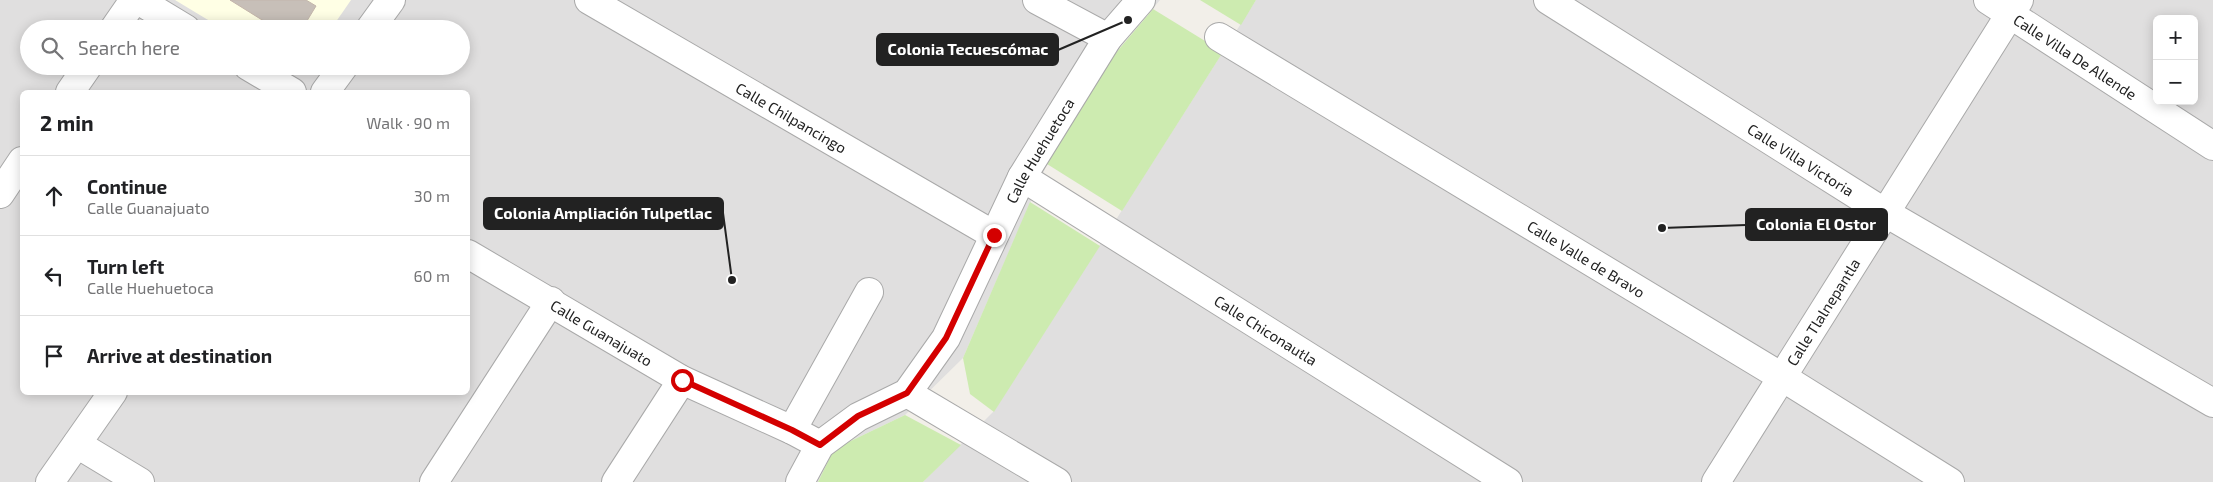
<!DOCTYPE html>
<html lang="en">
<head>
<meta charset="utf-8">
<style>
  body { margin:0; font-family:"Exo 2",sans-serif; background:#f2f2f2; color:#202124 }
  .controls { position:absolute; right:15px; top:15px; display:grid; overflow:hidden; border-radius:8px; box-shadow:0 2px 12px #0003 }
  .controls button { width:45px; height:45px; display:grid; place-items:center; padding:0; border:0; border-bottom:1px solid #e0e0e0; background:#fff; color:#202124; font:25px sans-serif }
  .stop { position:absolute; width:15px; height:15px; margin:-11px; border:4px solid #d40000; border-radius:50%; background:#fff }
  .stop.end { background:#d40000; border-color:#fff; box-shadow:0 1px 5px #0008 }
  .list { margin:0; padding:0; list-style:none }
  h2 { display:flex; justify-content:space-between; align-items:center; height:65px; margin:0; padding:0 20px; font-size:21px }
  h2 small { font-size:16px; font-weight:400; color:#757577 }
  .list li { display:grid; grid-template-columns:32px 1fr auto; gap:15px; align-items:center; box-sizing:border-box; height:80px; padding:0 20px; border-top:1px solid #e0e0e0 }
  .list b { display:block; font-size:19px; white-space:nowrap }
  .list p { margin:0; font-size:16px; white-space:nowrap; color:#757577 }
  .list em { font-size:16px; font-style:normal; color:#757577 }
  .icon { flex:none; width:28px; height:28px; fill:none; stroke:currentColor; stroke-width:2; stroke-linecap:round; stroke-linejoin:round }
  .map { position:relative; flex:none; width:2213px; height:482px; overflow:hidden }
  .search { position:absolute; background:#fff; box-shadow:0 2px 12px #0003; left:20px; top:20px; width:450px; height:55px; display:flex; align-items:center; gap:12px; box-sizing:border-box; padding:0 18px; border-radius:28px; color:#757577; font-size:19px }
  .panel { position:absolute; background:#fff; box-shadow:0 2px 12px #0003; left:20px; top:90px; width:450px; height:305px; border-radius:8px }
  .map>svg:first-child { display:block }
  .residential { fill:#e0dfdf; fill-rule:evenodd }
  .education { fill:#ffffe5 }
  .grass { fill:#cdebb0 }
  .building { fill:#c7bfb8; stroke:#c4b6ab }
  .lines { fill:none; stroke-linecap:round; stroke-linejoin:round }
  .minor-casing { stroke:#a9a9a9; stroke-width:30 }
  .minor { stroke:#fff; stroke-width:28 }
  .route { stroke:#d40000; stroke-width:6 }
  .labels { text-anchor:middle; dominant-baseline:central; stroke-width:4; stroke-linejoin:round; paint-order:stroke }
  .street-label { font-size:15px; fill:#222; stroke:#fff }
  .leader { fill:none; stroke:#222; stroke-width:2 }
  .callout-dot { fill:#222; stroke:#fff; stroke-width:2 }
  .callout { fill:#222; stroke:#222; stroke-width:2 }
  .callout-label { font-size:16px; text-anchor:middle; font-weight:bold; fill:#fff }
</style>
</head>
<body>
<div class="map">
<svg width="2213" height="482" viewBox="0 0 2213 482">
  <rect width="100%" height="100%" fill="#f2efe9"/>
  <g class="residential">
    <path d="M0,0h1160l-51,61 -62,103 -84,194 -58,57 -71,34 -16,33h-818zM29,29h432v37h-432zM22,92h446v300h-446z"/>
    <path d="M1256,0h957v482h-1290l71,-71zM2157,19h37v82h-37z"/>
  </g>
  <path class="education" d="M175,0h176l-20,29h-108z"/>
  <g class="grass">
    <path d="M1200,0h56l-15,25z"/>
    <path d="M1153,9l70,43 -101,159 -75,-47 62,-103z"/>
    <path d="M1030,202l70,44 -106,166 -24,-18 -7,-36z"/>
    <path d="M905,415l56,30 -38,37h-105l16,-33z"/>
  </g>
  <path class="building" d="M230,0h76l10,6 -14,23h-39l4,-6z"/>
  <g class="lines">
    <defs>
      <g id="minor">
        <path d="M138,0l48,29"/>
        <path id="s1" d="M589,0l405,235"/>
        <path d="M1037,0l71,38"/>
        <path id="s2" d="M1548,0l336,212 329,191"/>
        <path id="s3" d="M1988,0l225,146"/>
        <path d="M114,29l20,-29"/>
        <path d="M370,29l21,-29"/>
        <path id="s4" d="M1219,37l563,340 168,105"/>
        <path d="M248,66l44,26"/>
        <path d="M70,92l18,-26"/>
        <path d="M325,92l19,-26"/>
        <path id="s5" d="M1022,177l486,305"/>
        <path d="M0,194l22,-33"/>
        <path id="s6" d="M468,254l214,126 110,50 28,15"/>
        <path d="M907,393l150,89"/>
        <path d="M792,430l77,-138"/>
        <path d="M77,444l63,38"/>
        <path d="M50,482l63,-90"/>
        <path d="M434,482l117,-181"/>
        <path d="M616,482l66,-102"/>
        <path id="s7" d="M800,482l20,-37 38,-28 49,-24 39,-55 76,-161 86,-139 33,-38"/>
        <path id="s8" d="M1716,482l303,-482"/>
      </g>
    </defs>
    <use href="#minor" class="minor-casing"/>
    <use href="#minor" class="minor"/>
  </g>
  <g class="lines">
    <path class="route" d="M682,380l110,50 28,15 38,-29 49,-23 39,-55 48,-103"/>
  </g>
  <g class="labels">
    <g class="street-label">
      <text stroke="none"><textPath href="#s3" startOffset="104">Calle Villa De Allende</textPath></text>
      <text stroke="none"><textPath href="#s1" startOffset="234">Calle Chilpancingo</textPath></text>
      <text stroke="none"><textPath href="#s7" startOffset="421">Calle Huehuetoca</textPath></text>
      <text stroke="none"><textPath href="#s2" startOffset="299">Calle Villa Victoria</textPath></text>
      <text stroke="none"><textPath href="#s4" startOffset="429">Calle Valle de Bravo</textPath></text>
      <text stroke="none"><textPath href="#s8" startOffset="201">Calle Tlalnepantla</textPath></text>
      <text stroke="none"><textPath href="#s5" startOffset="288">Calle Chiconautla</textPath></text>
      <text stroke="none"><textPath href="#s6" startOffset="155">Calle Guanajuato</textPath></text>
    </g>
  </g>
  <path class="leader" d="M1128 20L1058 50M732 280L723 213M1662 228L1746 225"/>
  <g class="callout-dot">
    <circle cx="1128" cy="20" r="5"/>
    <circle cx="732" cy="280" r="5"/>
    <circle cx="1662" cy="228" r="5"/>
  </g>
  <g class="callout">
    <rect x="877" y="34" width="181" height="31" rx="5"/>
    <rect x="484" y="198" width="239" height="31" rx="5"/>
    <rect x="1746" y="209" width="141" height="31" rx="5"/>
  </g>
  <g class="callout-label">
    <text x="968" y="55">Colonia Tecuescómac</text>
    <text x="603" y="219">Colonia Ampliación Tulpetlac</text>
    <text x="1816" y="230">Colonia El Ostor</text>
  </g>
</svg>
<div class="controls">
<button>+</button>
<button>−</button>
</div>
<div class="stop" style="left:682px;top:380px"></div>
<div class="stop end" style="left:994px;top:235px"></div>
<div class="search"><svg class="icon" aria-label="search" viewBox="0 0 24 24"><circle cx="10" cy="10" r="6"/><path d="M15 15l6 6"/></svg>Search here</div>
<section class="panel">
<h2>2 min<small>Walk · 90 m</small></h2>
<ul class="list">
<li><svg class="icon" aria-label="ahead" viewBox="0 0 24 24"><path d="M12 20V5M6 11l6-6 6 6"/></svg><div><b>Continue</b><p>Calle Guanajuato</p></div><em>30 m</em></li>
<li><svg class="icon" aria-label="left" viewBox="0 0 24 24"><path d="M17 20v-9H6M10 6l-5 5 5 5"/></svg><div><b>Turn left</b><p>Calle Huehuetoca</p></div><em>60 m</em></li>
<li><svg class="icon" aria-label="arrive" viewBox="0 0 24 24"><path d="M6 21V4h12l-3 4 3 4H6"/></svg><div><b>Arrive at destination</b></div></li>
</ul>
</section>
</div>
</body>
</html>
